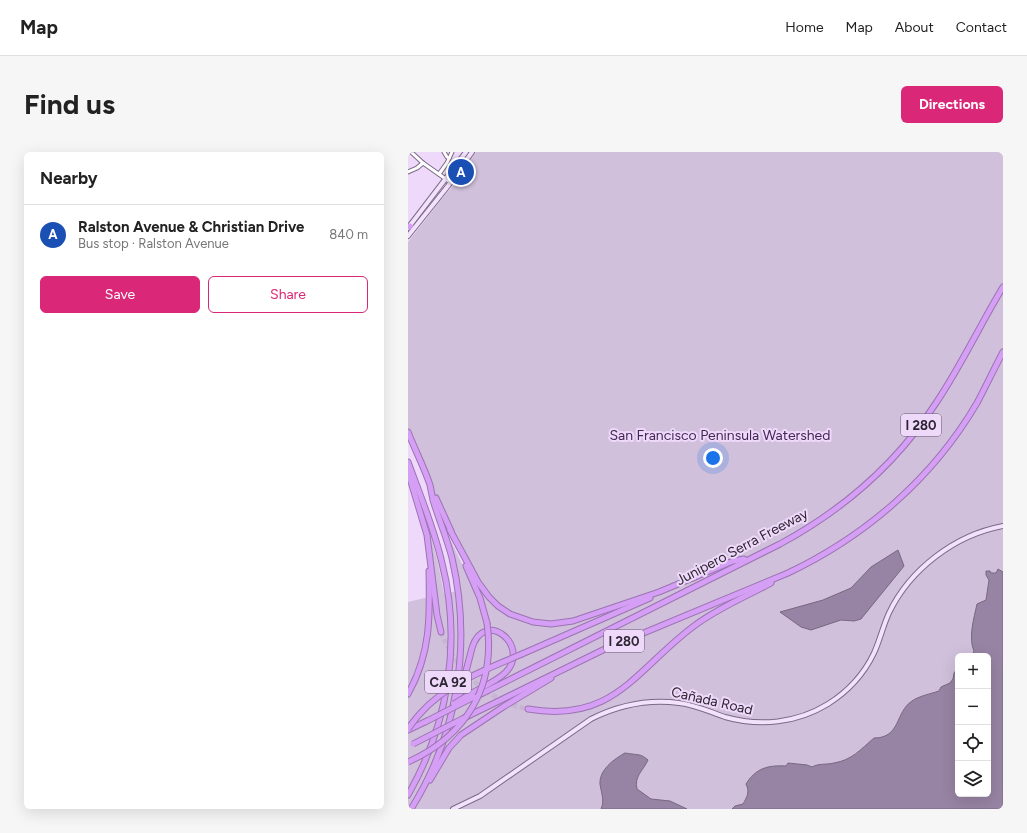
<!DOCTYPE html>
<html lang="en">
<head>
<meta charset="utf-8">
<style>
  body { margin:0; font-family:Figtree,sans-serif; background:#f6f6f6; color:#222 }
  .controls { position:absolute; right:12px; bottom:12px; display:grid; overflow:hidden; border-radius:6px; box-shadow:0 4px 16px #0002 }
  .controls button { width:36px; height:36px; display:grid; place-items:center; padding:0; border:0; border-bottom:1px solid #e0e0e0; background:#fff; color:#222; font:20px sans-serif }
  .you { position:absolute; left:305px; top:306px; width:14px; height:14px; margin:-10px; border:3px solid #fff; border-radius:50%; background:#1a73e8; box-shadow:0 0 0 6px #1a73e833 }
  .badge { display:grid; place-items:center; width:26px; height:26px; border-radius:50%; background:#db2777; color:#fff; font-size:13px; font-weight:700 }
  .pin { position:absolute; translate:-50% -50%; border:2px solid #fff; box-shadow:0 1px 4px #0006 }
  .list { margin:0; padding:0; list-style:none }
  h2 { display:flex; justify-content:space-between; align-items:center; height:52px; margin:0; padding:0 16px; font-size:17px }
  h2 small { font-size:13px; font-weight:400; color:#767676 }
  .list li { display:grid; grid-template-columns:26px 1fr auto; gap:12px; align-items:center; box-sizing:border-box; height:60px; padding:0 16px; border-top:1px solid #e0e0e0 }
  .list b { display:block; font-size:15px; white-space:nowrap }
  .list p { margin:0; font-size:13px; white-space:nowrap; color:#767676 }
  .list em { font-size:13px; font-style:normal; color:#767676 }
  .actions { display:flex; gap:8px; padding:12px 16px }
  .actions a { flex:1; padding:9px 0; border:1px solid #db2777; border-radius:6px; text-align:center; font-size:14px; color:#db2777 }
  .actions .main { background:#db2777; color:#fff }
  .icon { flex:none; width:22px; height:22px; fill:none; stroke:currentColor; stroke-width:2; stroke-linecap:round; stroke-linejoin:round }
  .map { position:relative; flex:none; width:595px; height:657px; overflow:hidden; border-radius:6px }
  header { display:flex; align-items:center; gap:24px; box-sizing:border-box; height:56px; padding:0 20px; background:#fff; border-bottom:1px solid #e0e0e0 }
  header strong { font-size:19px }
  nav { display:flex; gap:22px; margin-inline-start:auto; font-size:14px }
  .intro { display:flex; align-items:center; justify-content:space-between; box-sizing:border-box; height:96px; padding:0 24px }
  h1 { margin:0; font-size:28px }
  .button { padding:10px 18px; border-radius:6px; background:#db2777; color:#fff; font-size:14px; font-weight:700 }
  main { display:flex; gap:24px; padding:0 24px }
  aside { flex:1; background:#fff; border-radius:6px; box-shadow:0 4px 16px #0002 }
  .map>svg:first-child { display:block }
  .green { fill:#d0c0db; fill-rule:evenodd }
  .water { fill:#9783a3; stroke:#776781 }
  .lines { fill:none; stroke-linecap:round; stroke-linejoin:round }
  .motorway-tunnel { stroke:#c7b5d3; stroke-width:5; stroke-dasharray:5 2.5; stroke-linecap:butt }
  .minor-casing { stroke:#7b6987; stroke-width:5 }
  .secondary-casing { stroke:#7b6987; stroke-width:6 }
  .motorway-casing { stroke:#9b74b1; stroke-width:7 }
  .minor { stroke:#fff; stroke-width:3 }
  .secondary { stroke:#f3e2fc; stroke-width:4 }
  .motorway { stroke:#d69ff6; stroke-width:5 }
  .motorway-bridge-casing { stroke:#9b74b1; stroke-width:7; stroke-linecap:butt }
  .motorway-bridge { stroke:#d69ff6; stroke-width:5 }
  .labels { text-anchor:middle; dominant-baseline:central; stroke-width:4; stroke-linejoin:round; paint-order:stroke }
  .shield { fill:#eed9fb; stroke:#675b6e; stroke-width:1 }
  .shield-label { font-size:13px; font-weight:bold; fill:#2d2531 }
  .park-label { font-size:14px; fill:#442754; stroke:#eed9fb }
  .street-label { font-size:14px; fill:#2d2531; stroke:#eed9fb }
</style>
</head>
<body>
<header>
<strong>Map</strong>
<nav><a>Home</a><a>Map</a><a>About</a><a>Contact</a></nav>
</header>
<div class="intro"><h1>Find us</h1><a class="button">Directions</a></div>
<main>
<aside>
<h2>Nearby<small></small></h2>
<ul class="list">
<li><span class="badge" style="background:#1a4fb4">A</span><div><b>Ralston Avenue &amp; Christian Drive</b><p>Bus stop · Ralston Avenue</p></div><em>840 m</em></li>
</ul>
<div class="actions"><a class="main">Save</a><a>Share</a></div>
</aside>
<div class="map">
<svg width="595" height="657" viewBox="0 0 595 657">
  <rect width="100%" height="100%" fill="#eed9fb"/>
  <path class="green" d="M68,0h527v657h-595v-207l29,-7 -7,-62 8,30 6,31 17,-4 -11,-51 23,48 7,-2 -30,-55 -20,-44 -22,-54v-190l37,-47 12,-13 5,-10zM550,504h30v138h-30z"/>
  <g class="water">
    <path d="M490,398l6,16 -43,53 -7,2 -13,-1 -30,10 -10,-3 -21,-15 43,-12 28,-12 20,-21z"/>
    <path d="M590,417l5,3v237h-271l3,-3 8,-2c4,-7 7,-12 3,-20 10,-16 22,-19 40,-18l2,-3 19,2 5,2c7,-4 14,-2 22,-4 18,-3 26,-13 40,-25 27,0 21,-26 38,-37 7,-5 18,-7 27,-10l2,-4 9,-4 3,-4 1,-6 4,-5v126h30v-138h-16l2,-5c-6,-13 0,-33 3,-47l9,-4 3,-20 -3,-5v-4h4l1,2h5z"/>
    <path d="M217,601c2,0 4,1 7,1 7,1 9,0 16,6 -5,11 -14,16 -11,29l14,10 19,2 17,8h-86c4,-8 0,-17 -1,-25 -1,-14 14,-25 25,-31z"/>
  </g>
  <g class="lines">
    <path class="motorway-tunnel" d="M33,480c15,39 47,69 87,77"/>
    <defs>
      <g id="minor">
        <path d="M3,0l12,11 27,19"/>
        <path d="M36,0l3,5 2,1"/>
        <path d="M0,20l9,-4 6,-5"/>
        <path d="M31,22l8,-11 5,-11"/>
      </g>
      <g id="secondary">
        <path d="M0,76l58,-76"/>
        <path d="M0,84l40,-50 24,-34"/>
        <path d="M45,657l27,-13 111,-77c28,-14 57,-20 88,-16 17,2 31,9 46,14 35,10 72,6 103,-13 19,-12 36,-30 46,-51 6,-13 9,-27 15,-40 21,-44 66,-78 114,-87"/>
      </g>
      <g id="motorway">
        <path d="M0,75l2,-1"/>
        <path d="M0,280c7,18 16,35 22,53 1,5 2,10 3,15 6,20 14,38 19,58 20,86 6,176 -41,251"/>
        <path d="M0,310c12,33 26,66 34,101 20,79 6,162 -34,232"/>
        <path d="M0,320l19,63 10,80 4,17"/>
        <path d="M28,346l15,33"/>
        <path d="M42,378l28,52 11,15 9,9 12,8 23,8 18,2 22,-3 86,-29 36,-15"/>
        <path d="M58,414l14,32 7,25"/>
        <path d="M285,426l40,-17 11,-2"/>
        <path d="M114,502l128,-56"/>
        <path d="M0,542c23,-41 22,-78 21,-123"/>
        <path d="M67,545l305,-153c63,-34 117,-81 156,-141 25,-37 44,-78 67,-116"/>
        <path d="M50,550l14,-54c12,-40 59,-3 34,24 -9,9 -23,15 -34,21"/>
        <path d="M120,557c86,15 108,-40 166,-83 24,-18 51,-29 77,-43"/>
        <path d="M56,566l141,-69 183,-76c78,-37 145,-95 189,-170 9,-17 17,-34 26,-51"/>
        <path d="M0,578l19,-9"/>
        <path d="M22,628l19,-32 12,-13 42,-28 48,-29"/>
      </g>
    </defs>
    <use href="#minor" class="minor-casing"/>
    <use href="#secondary" class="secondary-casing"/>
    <use href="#motorway" class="motorway-casing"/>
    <use href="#minor" class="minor"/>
    <use href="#secondary" class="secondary"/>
    <use href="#motorway" class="motorway"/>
    <defs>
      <g id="motorway-bridge">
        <path d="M46,552l18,-11"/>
        <path d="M19,569l47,-24"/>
        <path d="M0,577c28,-42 70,-56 114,-75"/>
        <path d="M5,592l51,-26"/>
        <path d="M0,610c58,-26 88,-75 79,-139"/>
      </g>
    </defs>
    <use href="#motorway-bridge" class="motorway-bridge-casing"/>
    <use href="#motorway-bridge" class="motorway-bridge"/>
  </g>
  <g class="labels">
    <g class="shield">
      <rect x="493" y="262" width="40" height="22" rx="3"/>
      <rect x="196" y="478" width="40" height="22" rx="3"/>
      <rect x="17" y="519" width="46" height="22" rx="3"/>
    </g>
    <g class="shield-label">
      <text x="513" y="273">I 280</text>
      <text x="216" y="489">I 280</text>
      <text x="40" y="530">CA 92</text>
    </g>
    <g class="park-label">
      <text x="312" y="283">San Francisco Peninsula Watershed</text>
    </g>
    <g class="street-label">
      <text transform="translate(334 395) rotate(-28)">Junipero Serra Freeway</text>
      <text transform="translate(304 549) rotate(13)">Cañada Road</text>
    </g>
  </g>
</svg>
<div class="controls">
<button>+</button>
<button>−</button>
<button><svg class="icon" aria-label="locate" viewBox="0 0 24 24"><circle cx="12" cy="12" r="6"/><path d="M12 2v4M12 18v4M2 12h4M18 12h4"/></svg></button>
<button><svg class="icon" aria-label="layers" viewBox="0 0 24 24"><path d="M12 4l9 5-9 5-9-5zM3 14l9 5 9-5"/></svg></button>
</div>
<div class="you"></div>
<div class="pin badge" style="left:53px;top:20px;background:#1a4fb4">A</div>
</div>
</main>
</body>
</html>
